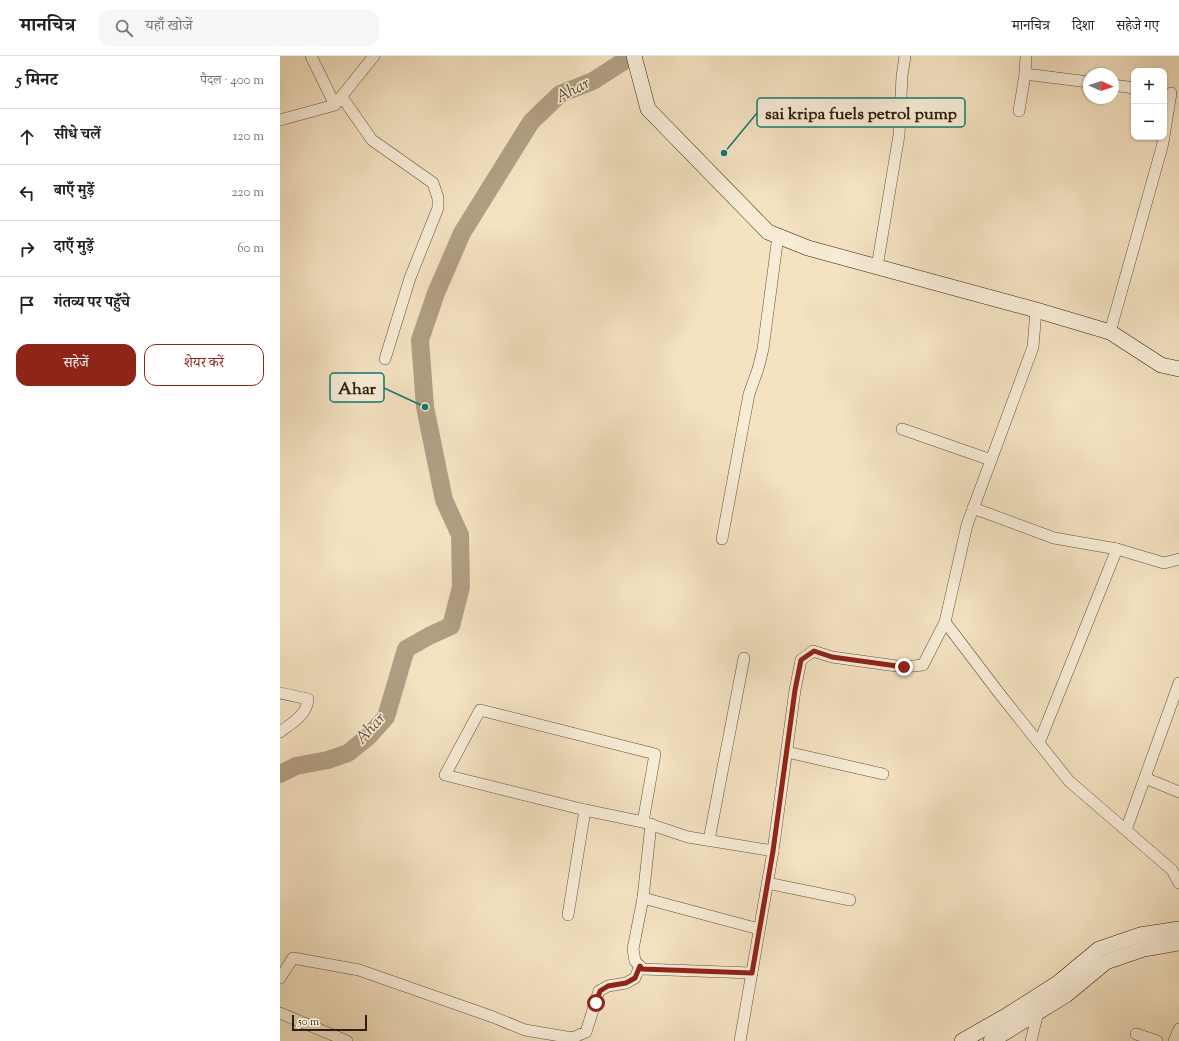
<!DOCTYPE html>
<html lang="hi">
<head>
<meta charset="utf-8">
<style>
  body { margin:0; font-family:"Sorts Mill Goudy","Noto Serif Devanagari",serif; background:#f6f6f6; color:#222 }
  .controls { position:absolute; right:12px; top:12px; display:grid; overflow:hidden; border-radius:8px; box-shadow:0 1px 3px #0004 }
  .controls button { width:36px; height:36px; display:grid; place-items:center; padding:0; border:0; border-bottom:1px solid #e0e0e0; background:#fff; color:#222; font:20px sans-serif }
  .compass { position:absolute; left:803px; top:12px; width:36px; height:36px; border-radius:50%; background:#fff; box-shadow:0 1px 3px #0004; rotate:93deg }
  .scale { position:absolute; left:12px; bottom:10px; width:75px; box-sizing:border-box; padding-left:4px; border:2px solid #2e1e0e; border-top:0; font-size:11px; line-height:14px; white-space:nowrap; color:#2e1e0e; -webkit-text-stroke:3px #f8ecd7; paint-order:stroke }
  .stop { position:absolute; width:12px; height:12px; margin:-9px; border:3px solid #8f2418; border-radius:50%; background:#fff }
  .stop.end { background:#8f2418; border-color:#fff; box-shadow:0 1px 4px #0008 }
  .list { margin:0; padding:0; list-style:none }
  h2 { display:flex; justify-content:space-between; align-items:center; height:52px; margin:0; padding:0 16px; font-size:17px }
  h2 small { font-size:13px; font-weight:400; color:#767676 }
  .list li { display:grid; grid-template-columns:26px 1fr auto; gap:12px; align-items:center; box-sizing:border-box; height:56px; padding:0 16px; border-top:1px solid #e0e0e0 }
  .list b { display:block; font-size:15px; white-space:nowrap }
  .list em { font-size:13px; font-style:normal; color:#767676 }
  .actions { display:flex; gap:8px; padding:12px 16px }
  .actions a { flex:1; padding:9px 0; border:1px solid #8f2418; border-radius:12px; text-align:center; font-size:14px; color:#8f2418 }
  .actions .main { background:#8f2418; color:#fff }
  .icon { flex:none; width:22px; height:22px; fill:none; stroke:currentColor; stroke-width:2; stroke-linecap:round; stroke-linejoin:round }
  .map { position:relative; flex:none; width:899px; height:985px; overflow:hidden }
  header { display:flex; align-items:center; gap:24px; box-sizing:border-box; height:56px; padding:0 20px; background:#fff; border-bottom:1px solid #e0e0e0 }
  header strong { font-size:19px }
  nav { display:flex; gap:22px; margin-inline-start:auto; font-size:14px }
  .search { width:280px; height:36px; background:#f6f6f6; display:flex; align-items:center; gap:10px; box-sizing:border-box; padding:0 14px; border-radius:12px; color:#767676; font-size:15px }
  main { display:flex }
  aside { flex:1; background:#fff }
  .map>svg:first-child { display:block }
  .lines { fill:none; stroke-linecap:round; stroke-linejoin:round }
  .river { stroke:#b19f84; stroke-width:18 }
  .street-casing { stroke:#604f3b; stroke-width:12 }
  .secondary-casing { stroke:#2e1e0e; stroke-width:16 }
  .street { stroke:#f8ecd7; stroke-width:11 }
  .secondary { stroke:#f8ecd7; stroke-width:15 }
  .route { stroke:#8f2418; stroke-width:5 }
  .labels { text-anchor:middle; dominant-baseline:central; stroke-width:3.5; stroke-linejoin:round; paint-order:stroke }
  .water-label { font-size:17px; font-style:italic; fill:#5c4b37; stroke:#f8ecd7 }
  .leader { fill:none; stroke:#0f766e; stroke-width:1.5 }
  .callout-dot { fill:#0f766e; stroke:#f8ecd7; stroke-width:1.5 }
  .callout { fill:#f8ecd7; stroke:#0f766e; stroke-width:1.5 }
  .callout-label { font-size:17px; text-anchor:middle; font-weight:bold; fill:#2e1e0e }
</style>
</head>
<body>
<header>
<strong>मानचित्र</strong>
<div class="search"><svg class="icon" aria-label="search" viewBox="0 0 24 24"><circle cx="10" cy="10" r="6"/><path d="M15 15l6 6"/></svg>यहाँ खोजें</div>
<nav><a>मानचित्र</a><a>दिशा</a><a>सहेजे गए</a></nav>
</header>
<main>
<aside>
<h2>5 मिनट<small>पैदल · 400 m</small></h2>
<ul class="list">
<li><svg class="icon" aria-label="ahead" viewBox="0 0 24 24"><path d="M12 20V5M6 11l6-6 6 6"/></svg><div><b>सीधे चलें</b></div><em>120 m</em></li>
<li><svg class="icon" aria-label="left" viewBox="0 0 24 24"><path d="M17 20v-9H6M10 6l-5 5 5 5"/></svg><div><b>बाएँ मुड़ें</b></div><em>220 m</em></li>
<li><svg class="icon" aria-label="right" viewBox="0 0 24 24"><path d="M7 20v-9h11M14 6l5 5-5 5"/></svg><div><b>दाएँ मुड़ें</b></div><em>60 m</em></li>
<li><svg class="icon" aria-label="arrive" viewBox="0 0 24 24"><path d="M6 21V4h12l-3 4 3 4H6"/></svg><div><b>गंतव्य पर पहुँचे</b></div></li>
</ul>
<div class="actions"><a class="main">सहेजें</a><a>शेयर करें</a></div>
</aside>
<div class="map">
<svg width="899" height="985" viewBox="0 0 899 985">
  <rect width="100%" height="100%" fill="#f4e2c1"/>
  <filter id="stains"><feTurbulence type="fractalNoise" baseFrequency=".005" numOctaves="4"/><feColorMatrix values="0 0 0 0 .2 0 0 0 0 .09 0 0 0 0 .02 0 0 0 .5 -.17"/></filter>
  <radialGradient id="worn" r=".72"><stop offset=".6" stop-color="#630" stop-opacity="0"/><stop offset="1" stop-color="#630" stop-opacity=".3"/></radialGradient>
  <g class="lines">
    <path class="river" d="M0,718l16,-8 32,-6 20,-7 21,-17 17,-19 20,-68 23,-13 22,-10 10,-39 -1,-52 -16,-35 -19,-93 -5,-67 16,-47 26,-60 69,-111 29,-28 33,-13 39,-25"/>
    <defs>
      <g id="street">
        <path d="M745,18l64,8"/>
        <path d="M833,29l21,3"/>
        <path d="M62,41l30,43 61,43 5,15v10l-28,70 -25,81"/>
        <path d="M57,46l37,-46"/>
        <path d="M739,55l6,-37 1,-18"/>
        <path d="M0,64l55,-15 -24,-49"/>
        <path d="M884,80l7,-43"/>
        <path d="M597,211l22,-132 3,-59 3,-20"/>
        <path d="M756,254l-3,37 -66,178 -22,97 54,71 70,88 103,89 7,13"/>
        <path d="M830,276l52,-185 2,-10"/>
        <path d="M622,373l89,31"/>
        <path d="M693,452l81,30 63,11 -78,194"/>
        <path d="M442,483l27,-145 9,-25 5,-20 15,-113"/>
        <path d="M837,493l47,14 15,-4"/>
        <path d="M0,637l28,6c-1,16 -16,24 -28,33"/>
        <path d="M507,696l96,22"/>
        <path d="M865,722l34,14"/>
        <path d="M363,766l12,-68 -175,-44 -35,65 140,35 58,12 45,15 85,14 -33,190"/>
        <path d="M371,768l-8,74 -10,51 2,12 7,8 110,4"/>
        <path d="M846,774l53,-147"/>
        <path d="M429,784l35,-182"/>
        <path d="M493,795l22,-161 6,-30 12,-9 19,6 72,10 19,-2 22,-43"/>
        <path d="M487,827l83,17"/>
        <path d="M363,842l116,31"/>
        <path d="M288,859l17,-105"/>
        <path d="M0,922l13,-20 66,12 134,47 32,13 47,8 14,-6 13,-41 9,-5 18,-3 9,-5 5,-12"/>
        <path d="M0,957l67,28"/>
        <path d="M856,978l21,7"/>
        <path d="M751,985l7,-29"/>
        <path d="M894,985l5,-12"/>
      </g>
      <g id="secondary">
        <path d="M354,0l14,53 120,123 40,16 228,62 74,22 51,33 18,4"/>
        <path d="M682,985l44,-25 52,-33 41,-34 41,-14 39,-6"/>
        <path d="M711,985l75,-46 40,-33 38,-13 35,-6"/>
      </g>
    </defs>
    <use href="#street" class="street-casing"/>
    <use href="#secondary" class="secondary-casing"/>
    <use href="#street" class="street"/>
    <use href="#secondary" class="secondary"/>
  </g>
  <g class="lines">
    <path class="route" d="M316,947l4,-12 8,-5 18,-3 9,-5 5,-12 2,3 110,4 21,-122 22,-161 6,-30 13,-9 18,6 72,10"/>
  </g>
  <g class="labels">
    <g class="water-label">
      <text transform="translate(293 35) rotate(-28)">Ahar</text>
      <text transform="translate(91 673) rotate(-48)">Ahar</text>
    </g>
  </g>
  <path class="leader" d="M444 97L477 57M145 351L104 332"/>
  <g class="callout-dot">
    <circle cx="444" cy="97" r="4"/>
    <circle cx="145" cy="351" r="4"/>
  </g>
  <g class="callout">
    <rect x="477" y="42" width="208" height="29" rx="4"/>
    <rect x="50" y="317" width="54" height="29" rx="4"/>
  </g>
  <g class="callout-label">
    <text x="581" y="63">sai kripa fuels petrol pump</text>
    <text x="77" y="338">Ahar</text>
  </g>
  <rect width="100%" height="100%" filter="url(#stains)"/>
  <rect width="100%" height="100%" fill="url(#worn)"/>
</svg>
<div class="controls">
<button>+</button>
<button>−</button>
</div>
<svg class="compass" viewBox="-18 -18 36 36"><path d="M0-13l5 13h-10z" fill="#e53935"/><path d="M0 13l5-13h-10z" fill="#767676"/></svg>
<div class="scale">50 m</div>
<div class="stop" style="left:316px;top:947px"></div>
<div class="stop end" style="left:624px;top:611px"></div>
</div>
</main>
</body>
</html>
